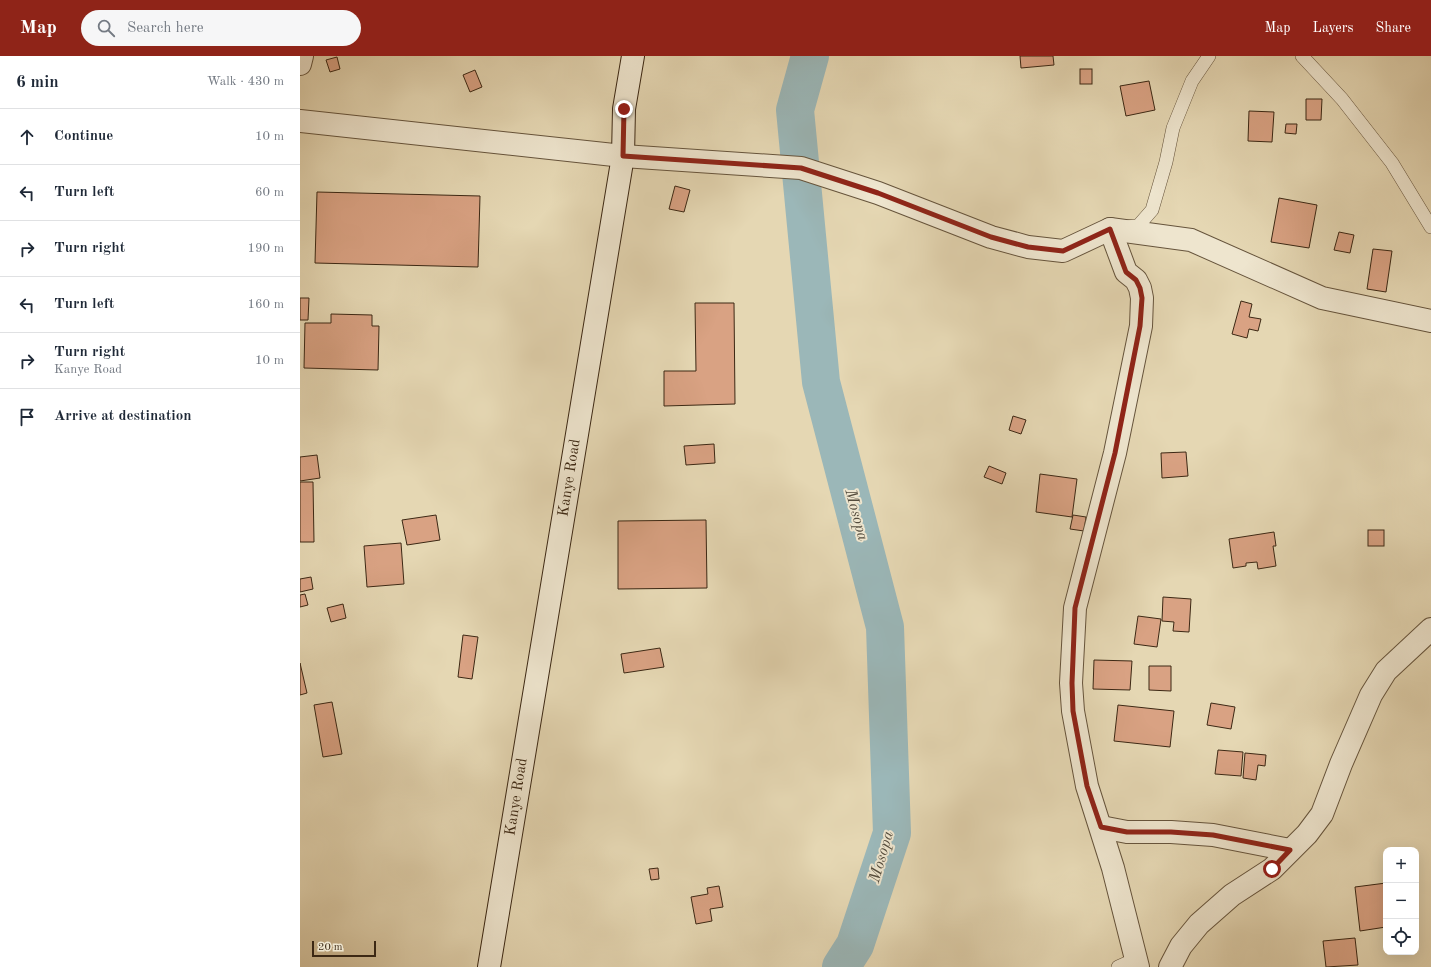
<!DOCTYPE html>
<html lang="en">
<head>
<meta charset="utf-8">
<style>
  body { margin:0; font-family:"Old Standard TT",serif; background:#f6f6f7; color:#1f2937 }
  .controls { position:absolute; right:12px; bottom:12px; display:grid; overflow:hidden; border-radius:8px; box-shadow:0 4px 16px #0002 }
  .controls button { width:36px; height:36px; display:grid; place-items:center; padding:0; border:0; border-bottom:1px solid #e0e1e3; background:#fff; color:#1f2937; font:20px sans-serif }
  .scale { position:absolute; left:12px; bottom:10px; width:64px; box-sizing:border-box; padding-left:4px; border:2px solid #3c2814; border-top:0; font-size:11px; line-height:14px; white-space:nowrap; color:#3c2814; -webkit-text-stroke:3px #eee5ce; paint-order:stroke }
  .stop { position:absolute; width:12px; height:12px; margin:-9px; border:3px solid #8f2418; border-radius:50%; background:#fff }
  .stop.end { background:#8f2418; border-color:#fff; box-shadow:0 1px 4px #0008 }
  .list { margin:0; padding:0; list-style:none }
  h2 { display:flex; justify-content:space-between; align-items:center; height:52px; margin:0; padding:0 16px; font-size:17px }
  h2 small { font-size:13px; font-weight:400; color:#747a83 }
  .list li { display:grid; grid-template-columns:26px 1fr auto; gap:12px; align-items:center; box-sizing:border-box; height:56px; padding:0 16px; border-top:1px solid #e0e1e3 }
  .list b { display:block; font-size:15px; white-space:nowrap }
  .list p { margin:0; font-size:13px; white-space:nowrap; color:#747a83 }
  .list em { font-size:13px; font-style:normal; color:#747a83 }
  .icon { flex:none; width:22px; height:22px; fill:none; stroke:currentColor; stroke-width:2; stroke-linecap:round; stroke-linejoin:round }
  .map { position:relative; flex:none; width:1131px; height:911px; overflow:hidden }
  header { display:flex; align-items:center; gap:24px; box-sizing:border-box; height:56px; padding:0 20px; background:#8f2418; color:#fff }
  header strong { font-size:19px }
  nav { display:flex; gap:22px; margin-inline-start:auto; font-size:14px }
  .search { width:280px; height:36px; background:#f6f6f7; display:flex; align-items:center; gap:10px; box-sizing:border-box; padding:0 14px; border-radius:22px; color:#747a83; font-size:15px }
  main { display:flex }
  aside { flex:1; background:#fff }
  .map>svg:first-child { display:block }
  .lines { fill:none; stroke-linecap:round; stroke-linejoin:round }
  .river { stroke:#9bb7b8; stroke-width:38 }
  .building { fill:#d9a283; stroke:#3c2814 }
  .service-casing { stroke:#66543c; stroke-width:14 }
  .minor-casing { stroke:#66543c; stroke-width:24 }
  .secondary-casing { stroke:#3c2814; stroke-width:24 }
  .service { stroke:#eee5ce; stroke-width:13 }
  .minor { stroke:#eee5ce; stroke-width:22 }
  .secondary { stroke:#eee5ce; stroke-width:22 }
  .route { stroke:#8f2418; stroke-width:5 }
  .labels { text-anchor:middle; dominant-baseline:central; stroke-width:4; stroke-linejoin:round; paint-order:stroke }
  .street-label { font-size:15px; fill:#3c2814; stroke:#eee5ce }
  .water-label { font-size:16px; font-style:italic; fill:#544c3d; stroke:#eee5ce }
</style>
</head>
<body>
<header>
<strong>Map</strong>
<div class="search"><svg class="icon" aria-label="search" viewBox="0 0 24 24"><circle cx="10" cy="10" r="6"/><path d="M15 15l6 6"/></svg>Search here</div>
<nav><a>Map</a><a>Layers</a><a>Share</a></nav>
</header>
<main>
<aside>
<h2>6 min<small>Walk · 430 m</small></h2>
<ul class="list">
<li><svg class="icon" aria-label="ahead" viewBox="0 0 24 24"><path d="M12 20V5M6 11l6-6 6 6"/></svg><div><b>Continue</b></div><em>10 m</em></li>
<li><svg class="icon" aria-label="left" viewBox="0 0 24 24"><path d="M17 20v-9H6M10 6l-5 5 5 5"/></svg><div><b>Turn left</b></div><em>60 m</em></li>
<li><svg class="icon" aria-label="right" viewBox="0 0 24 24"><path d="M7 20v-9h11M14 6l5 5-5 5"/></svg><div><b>Turn right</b></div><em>190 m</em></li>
<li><svg class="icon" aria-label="left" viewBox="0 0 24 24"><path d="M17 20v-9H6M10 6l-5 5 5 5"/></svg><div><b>Turn left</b></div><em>160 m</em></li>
<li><svg class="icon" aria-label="right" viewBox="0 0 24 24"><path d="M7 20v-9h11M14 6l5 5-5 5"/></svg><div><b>Turn right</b><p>Kanye Road</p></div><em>10 m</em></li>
<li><svg class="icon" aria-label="arrive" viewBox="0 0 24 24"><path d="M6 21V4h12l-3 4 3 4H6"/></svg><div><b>Arrive at destination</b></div></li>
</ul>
</aside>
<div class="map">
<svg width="1131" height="911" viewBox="0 0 1131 911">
  <rect width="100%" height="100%" fill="#e5d7b3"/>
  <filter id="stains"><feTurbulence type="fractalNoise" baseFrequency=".005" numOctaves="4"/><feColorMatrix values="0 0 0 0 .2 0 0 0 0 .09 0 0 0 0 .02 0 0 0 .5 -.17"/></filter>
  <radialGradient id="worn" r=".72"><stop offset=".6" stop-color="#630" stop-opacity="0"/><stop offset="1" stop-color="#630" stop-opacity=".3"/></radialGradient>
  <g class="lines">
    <path class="river" d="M510,0l-15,54 26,272 64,245 7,206 -37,112 -14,22"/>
  </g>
  <g class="building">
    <path d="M720,0h33l1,9 -33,3z"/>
    <path d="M37,1l3,12 -10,3 -4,-12z"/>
    <rect x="780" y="13" width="12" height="15"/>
    <path d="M175,14l7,17 -12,5 -7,-17z"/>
    <path d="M849,25l6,29 -29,6 -6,-30z"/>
    <path d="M1006,43h16l-1,21h-15z"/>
    <path d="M949,55l25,1 -2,30 -24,-1z"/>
    <path d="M986,68h11l-1,10 -11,-1z"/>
    <path d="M375,130l15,4 -6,22 -15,-3z"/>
    <path d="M17,136l163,4 -2,71 -163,-4z"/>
    <path d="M979,142l38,7 -8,43 -38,-6z"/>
    <path d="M1039,176l15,3 -4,18 -16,-3z"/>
    <path d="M1073,193l19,2 -6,41 -19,-3z"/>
    <path d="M0,242h9l-1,22h-8z"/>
    <path d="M941,245l11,3 -3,13 12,2 -3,12 -9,-2 -2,9 -15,-4z"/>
    <path d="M395,247h39l1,101 -71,2v-35h32z"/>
    <path d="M31,258l41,1v11h7l-1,44 -74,-2 1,-45h26z"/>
    <path d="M713,360l13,4 -5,14 -12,-4z"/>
    <path d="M414,388l1,19 -29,2 -2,-19z"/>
    <path d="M886,396l2,24 -26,2 -1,-25z"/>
    <path d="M17,399l3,23 -20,3v-24z"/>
    <path d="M689,410l17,7 -4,11 -18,-7z"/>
    <path d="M740,418l37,5 -5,38 -36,-5z"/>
    <path d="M0,426h13l1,60h-14z"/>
    <path d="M136,459l4,25 -33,5 -5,-25z"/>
    <path d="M773,459l13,2 -2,14 -14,-2z"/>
    <path d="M406,464l1,68 -89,1v-68z"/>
    <rect x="1068" y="474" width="16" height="16"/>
    <path d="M974,476l2,14h-3l3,20 -18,3 -1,-7 -11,1v3l-13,2 -4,-29z"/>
    <path d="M101,487l3,41 -37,3 -3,-41z"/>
    <path d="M11,521l2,12 -13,3v-13z"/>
    <path d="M5,538l3,11 -8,2v-12z"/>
    <path d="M863,541l28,2 -2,33 -16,-1 1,-9 -12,-1z"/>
    <path d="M43,548l3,14 -15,4 -4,-14z"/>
    <path d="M838,560l23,3 -4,28 -23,-3z"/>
    <path d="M163,579l15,2 -6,42 -14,-2z"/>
    <path d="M360,592l4,19 -40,6 -3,-19z"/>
    <path d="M794,604l38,1 -2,29 -37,-1z"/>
    <path d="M0,607l7,30 -7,2z"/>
    <path d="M849,610h22v25l-22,-1z"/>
    <path d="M32,646l10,52 -19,3 -9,-52z"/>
    <path d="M911,647l24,4 -4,22 -24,-4z"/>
    <path d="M818,649l56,6 -4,36 -56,-6z"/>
    <path d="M918,694l25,2 -2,24 -26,-2z"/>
    <path d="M945,697l21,2 -1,11 -7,-1 -2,15 -13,-2z"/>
    <path d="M358,812l1,11 -8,1 -2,-11z"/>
    <path d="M1086,827v44l-26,4 -5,-44z"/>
    <path d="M419,830l4,21 -13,2 2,12 -16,3 -5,-27 17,-3 -1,-6z"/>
    <path d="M1055,882l3,27 -32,2 -3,-26z"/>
  </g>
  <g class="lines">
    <defs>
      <g id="service">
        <path d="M1002,0l40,43 50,64 39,64"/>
        <path d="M825,171l13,-1 14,-16 14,-48 7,-34 19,-47 17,-25"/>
        <path d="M818,911l18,-8"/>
      </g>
      <g id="minor">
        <path d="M0,8l2,-8"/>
        <path d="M0,65l323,35 178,12 77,25 113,44 37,10 35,4 47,-22 81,11 131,58 109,23"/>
        <path d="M810,173l16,43 10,8 4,8 2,10 -1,28 -26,127 -40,155 -4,75 2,28 14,75 26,82 25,99"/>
        <path d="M801,771l26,5h44l42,3 77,15"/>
        <path d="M870,911l11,-21 18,-22 33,-29 40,-26 35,-35 15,-20 19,-50 30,-69 15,-24 45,-42"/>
      </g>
      <path id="secondary" d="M189,911l134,-811 1,-47 9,-53"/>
    </defs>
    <use href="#service" class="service-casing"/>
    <use href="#minor" class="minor-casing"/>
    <use href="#secondary" class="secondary-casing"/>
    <use href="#service" class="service"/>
    <use href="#minor" class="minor"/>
    <use href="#secondary" class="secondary"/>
  </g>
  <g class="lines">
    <path class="route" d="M324,53l-1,47 178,12 77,25 113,44 37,10 35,4 47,-22 16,43 10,8 4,8 2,10 -2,28 -25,127 -40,155 -3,75 1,28 14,75 14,41 26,5h44l42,3 77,15 -18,19"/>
  </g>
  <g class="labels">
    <g class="street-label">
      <text transform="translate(270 422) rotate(-81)">Kanye Road</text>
      <text transform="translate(217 741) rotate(-81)">Kanye Road</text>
    </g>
    <g class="water-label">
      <text transform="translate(556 459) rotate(75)">Mosopa</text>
      <text transform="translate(582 801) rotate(-74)">Mosopa</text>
    </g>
  </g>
  <rect width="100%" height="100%" filter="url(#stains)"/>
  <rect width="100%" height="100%" fill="url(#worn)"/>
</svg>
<div class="controls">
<button>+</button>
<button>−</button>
<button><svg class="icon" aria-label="locate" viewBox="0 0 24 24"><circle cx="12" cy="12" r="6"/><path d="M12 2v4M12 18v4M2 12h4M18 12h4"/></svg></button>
</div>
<div class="scale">20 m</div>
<div class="stop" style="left:972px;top:813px"></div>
<div class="stop end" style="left:324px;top:53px"></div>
</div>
</main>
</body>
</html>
